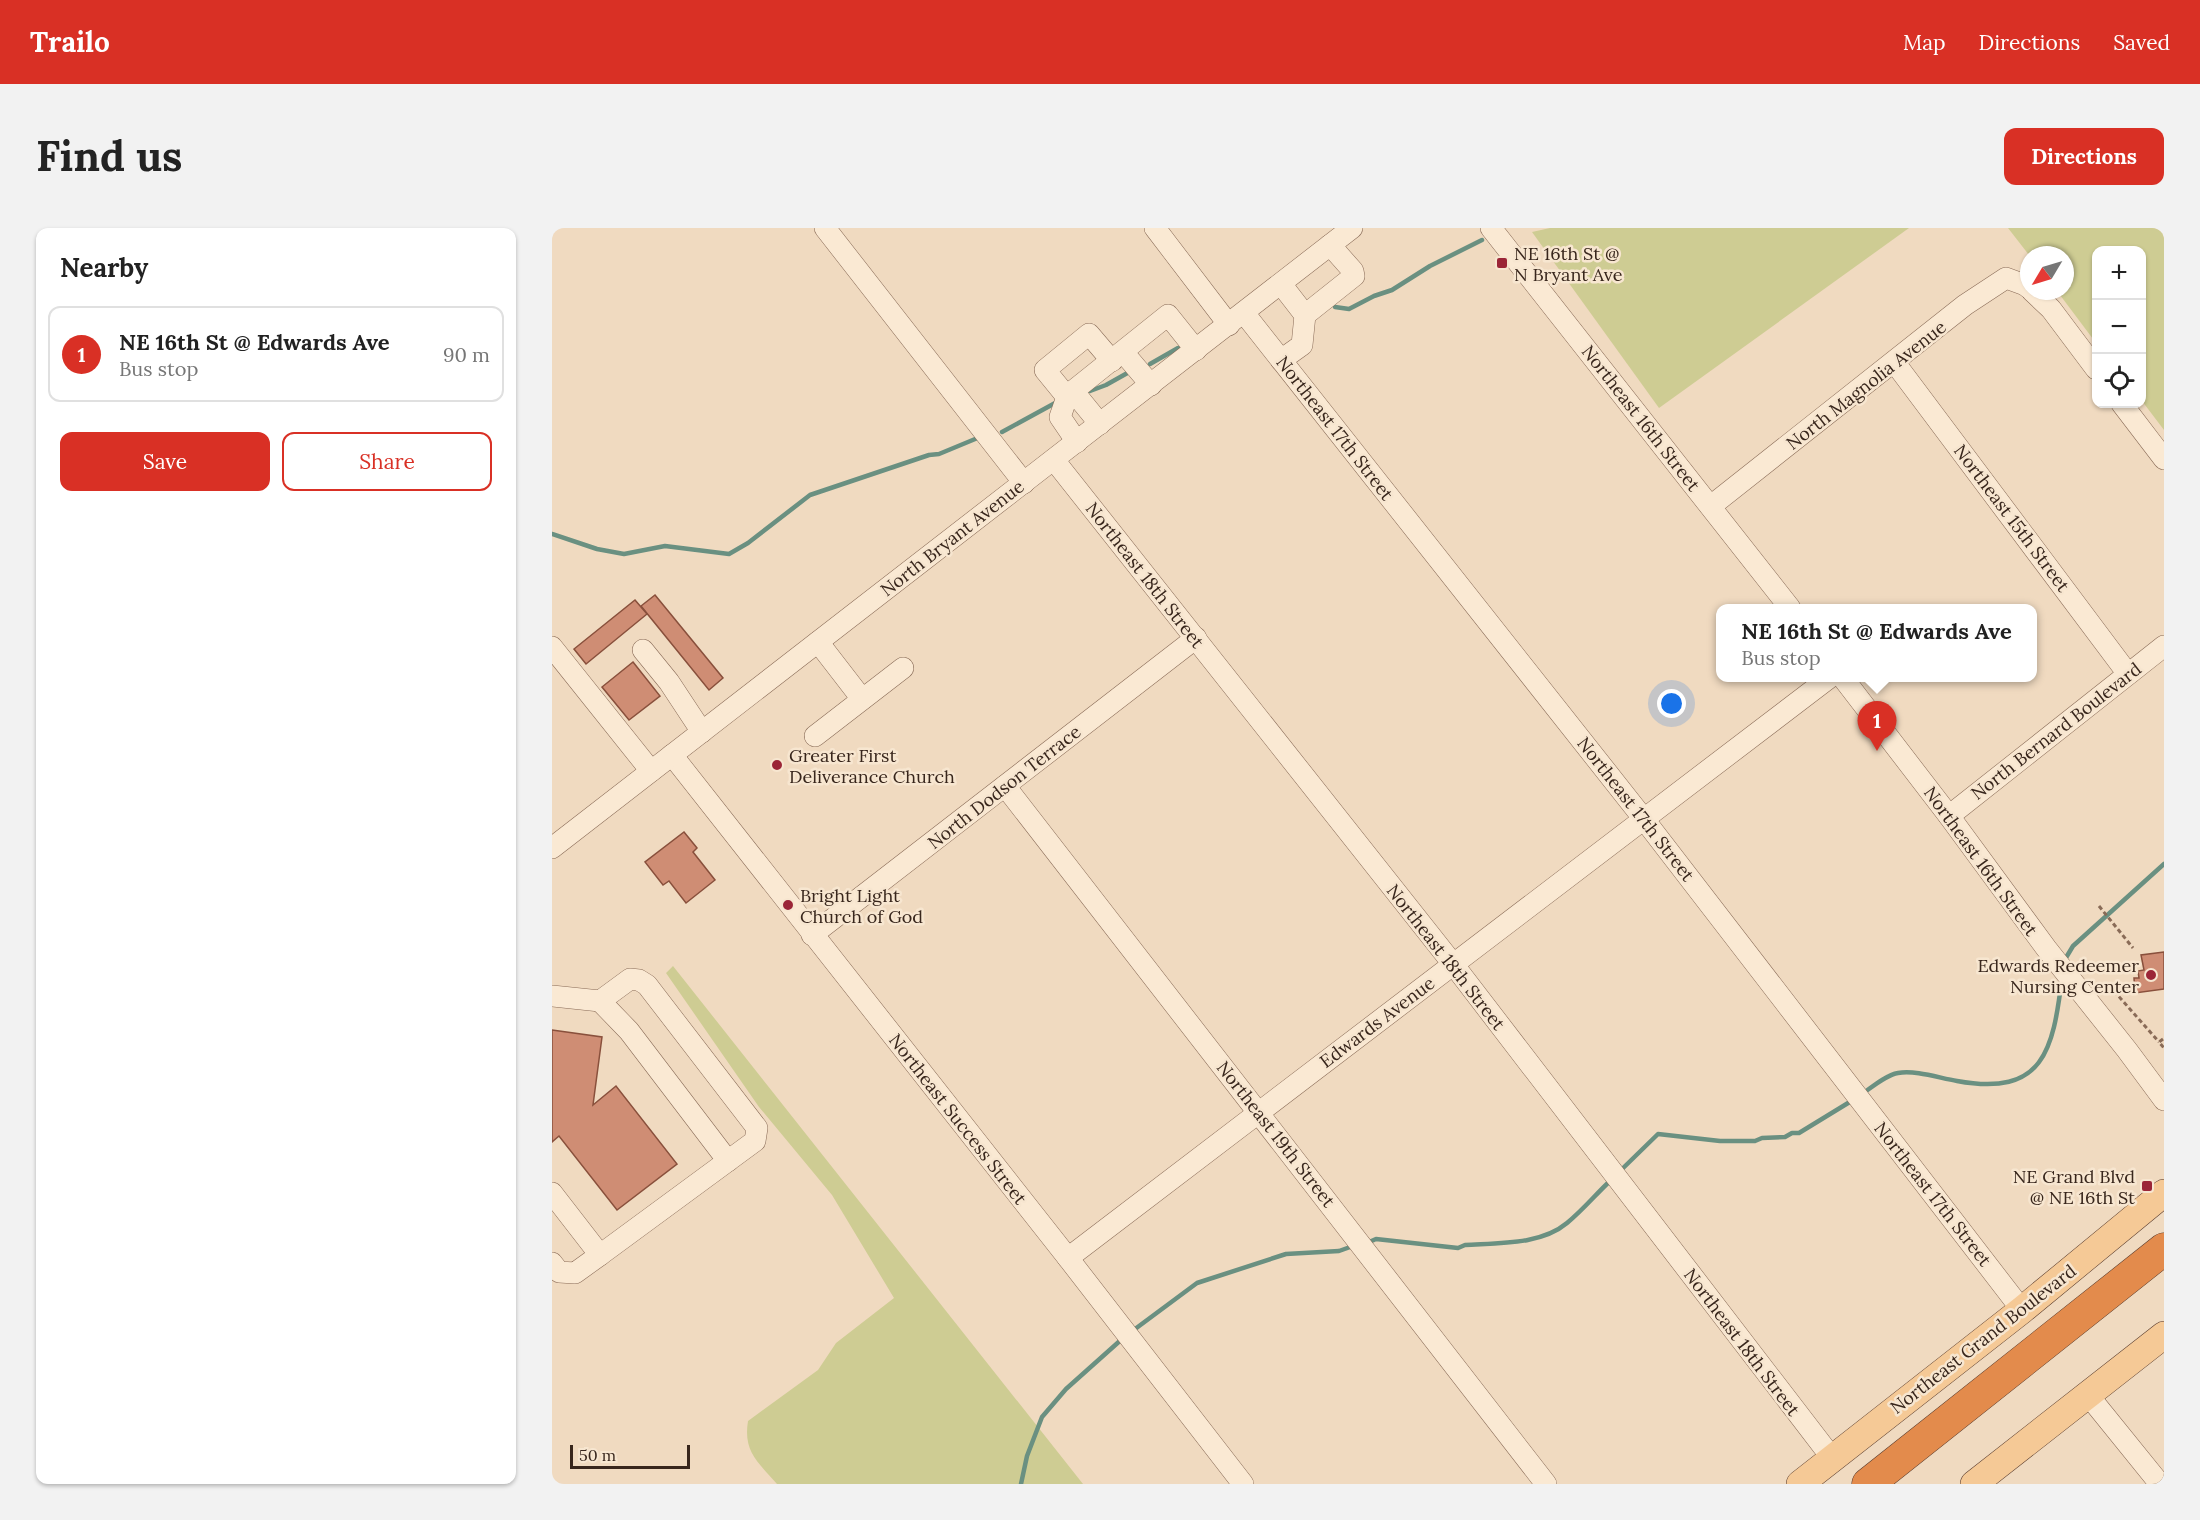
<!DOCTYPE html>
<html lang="en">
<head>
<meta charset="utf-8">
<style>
  body { margin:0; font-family:Lora,serif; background:#f2f2f2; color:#222 }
  .controls { position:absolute; right:18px; top:18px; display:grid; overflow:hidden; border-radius:12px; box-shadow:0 2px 4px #0004 }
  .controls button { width:54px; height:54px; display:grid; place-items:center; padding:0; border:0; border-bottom:2px solid #e0e0e0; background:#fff; color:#222; font:30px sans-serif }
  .compass { position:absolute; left:1468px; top:18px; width:54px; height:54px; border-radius:50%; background:#fff; box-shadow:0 2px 4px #0004; rotate:232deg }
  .scale { position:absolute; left:18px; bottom:15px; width:120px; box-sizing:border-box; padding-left:6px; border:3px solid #38261c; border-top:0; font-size:16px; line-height:21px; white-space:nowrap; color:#38261c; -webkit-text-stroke:4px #f7e6d0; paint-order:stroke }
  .you { position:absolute; left:1120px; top:476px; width:21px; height:21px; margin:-15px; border:4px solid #fff; border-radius:50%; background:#1a73e8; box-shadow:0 0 0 9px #1a73e833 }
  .badge { display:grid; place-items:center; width:39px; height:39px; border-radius:50%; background:#d93025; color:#fff; font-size:20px; font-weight:700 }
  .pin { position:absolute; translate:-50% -50px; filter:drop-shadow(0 2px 3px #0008) }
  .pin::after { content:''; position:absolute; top:32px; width:21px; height:18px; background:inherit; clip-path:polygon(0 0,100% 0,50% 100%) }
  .popup { position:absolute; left:1164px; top:376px; width:321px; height:78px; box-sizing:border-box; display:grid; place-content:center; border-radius:12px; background:#fff; filter:drop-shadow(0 2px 4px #0005); font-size:20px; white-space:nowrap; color:#767676 }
  .popup b { font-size:22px; color:#222 }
  .popup::after { content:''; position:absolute; left:50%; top:100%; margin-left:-12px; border:12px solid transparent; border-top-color:#fff }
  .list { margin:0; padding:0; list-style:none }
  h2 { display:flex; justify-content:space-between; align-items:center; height:78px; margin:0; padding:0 24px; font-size:26px }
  h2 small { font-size:20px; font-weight:400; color:#767676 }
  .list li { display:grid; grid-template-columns:39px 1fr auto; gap:18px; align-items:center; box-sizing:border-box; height:96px; margin:0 12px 12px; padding:0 12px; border:2px solid #e0e0e0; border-radius:12px }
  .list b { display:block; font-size:22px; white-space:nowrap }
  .list p { margin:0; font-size:20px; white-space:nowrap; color:#767676 }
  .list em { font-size:20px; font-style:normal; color:#767676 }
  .actions { display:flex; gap:12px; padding:18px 24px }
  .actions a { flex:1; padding:14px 0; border:2px solid #d93025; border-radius:12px; text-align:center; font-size:21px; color:#d93025 }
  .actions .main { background:#d93025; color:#fff }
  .icon { flex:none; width:33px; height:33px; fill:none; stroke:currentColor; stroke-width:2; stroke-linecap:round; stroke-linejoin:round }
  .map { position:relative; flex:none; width:1612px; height:1256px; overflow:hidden; border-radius:12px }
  header { display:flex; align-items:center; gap:36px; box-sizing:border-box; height:84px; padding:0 30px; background:#d93025; color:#fff }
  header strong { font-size:28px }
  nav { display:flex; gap:33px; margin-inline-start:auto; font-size:21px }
  .intro { display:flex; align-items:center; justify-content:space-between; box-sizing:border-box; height:144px; padding:0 36px }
  h1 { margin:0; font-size:42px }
  .button { padding:15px 27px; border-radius:12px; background:#d93025; color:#fff; font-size:21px; font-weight:700 }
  main { display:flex; gap:36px; padding:0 36px }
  aside { flex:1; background:#fff; border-radius:12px; box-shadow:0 2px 4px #0004 }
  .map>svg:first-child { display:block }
  .green { fill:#cecc93 }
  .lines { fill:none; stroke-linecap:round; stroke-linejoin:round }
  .stream { stroke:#6a9081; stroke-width:4.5 }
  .building { fill:#cf8d74; stroke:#89503c; stroke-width:1.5 }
  .minor-casing { stroke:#896b57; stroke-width:22 }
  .major-casing { stroke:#573a2c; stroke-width:28 }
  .highway-casing { stroke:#573a2c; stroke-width:33 }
  .path { stroke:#896b57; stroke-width:3; stroke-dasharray:4.5 3; stroke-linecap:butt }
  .minor { stroke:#fae9d3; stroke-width:21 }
  .major { stroke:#f5c996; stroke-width:27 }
  .highway { stroke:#e38b4c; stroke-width:32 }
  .poi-dot { fill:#9b2537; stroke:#f7e6d0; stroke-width:2 }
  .labels { text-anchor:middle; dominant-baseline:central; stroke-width:5; stroke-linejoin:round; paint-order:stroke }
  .poi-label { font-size:18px; fill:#38261c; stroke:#f7e6d0; text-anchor:start }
  .street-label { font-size:18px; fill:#38261c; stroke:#f7e6d0 }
</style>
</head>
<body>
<header>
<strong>Trailo</strong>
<nav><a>Map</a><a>Directions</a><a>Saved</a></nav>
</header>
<div class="intro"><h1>Find us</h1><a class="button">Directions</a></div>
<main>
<aside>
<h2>Nearby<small></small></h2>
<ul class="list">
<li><span class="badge">1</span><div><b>NE 16th St @ Edwards Ave</b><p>Bus stop</p></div><em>90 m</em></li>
</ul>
<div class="actions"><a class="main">Save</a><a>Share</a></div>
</aside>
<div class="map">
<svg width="1612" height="1256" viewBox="0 0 1612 1256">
  <rect width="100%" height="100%" fill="#f0dac0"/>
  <g class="green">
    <path d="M998,0h359l-250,180 -127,-176z"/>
    <path d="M1456,0h156v202l-22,-29v-151h-46v93l-39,-52h8v-36h-36z"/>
    <path d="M121,738l410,518h-306c-19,-22 -34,-32 -29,-63l70,-51 18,-27 58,-45 -62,-103 -73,-88 -93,-134z"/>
  </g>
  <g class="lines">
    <g class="stream">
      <path d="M783,79l14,2 25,-13 18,-6 38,-24 52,-26"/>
      <path d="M598,136l28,-16"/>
      <path d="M538,163l16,-6 25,-14"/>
      <path d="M450,204l55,-30"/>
      <path d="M0,306l45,15 27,5 41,-8 64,8 19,-11 62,-48 119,-40 10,-1 41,-17"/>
      <path d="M1512,733l9,-15 91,-82"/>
      <path d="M1310,866c10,-7 24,-19 36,-21 18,-3 41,5 59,8 87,16 96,-31 105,-103"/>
      <path d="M1066,945l40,-39 62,7h35l7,-3 23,-1 7,-4h7l54,-33"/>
      <path d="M815,1015l9,-4 82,9 7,-3c33,-2 76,0 102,-22 16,-13 29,-29 43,-42"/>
      <path d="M579,1104l66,-49 89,-29 53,-3 14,-5"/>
      <path d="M469,1256l6,-28 15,-39 24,-28 56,-50"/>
    </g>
  </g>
  <g class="building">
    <path d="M103,367l68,83 -14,12 -68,-84z"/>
    <path d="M83,372l12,14 -61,50 -12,-15z"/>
    <path d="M81,434l27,34 -31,24 -27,-33z"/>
    <path d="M132,604l13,16 -4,4 22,28 -29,23 -17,-22 -6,4 -18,-23z"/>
    <path d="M1612,724v37l-29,4 -1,-15h5l-1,-7 6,-1 -3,-15z"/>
    <path d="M0,802l50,7 -9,68 23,-19 61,78 -60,46 -58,-74 -7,6z"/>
  </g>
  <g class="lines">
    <defs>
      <g id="minor">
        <path d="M273,0l199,255"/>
        <path d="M603,0l74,97"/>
        <path d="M939,0l299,380"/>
        <path d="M729,56l24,31"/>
        <path d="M1480,63l19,18 45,60"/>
        <path d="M692,85l399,505 379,492"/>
        <path d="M571,124l28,33"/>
        <path d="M729,132l21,-15 3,-30 49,-39 -1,-5 -23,-26"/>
        <path d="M1343,135l233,311"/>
        <path d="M521,163l95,-76 28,35"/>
        <path d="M515,169l-22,-27 44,-36 23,27"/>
        <path d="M1570,176l42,55"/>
        <path d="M525,214l-17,-25 7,-20 6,-6 27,33"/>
        <path d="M502,232l399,504 379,494"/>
        <path d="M1159,278l254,-201 41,-27 19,7 4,3"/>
        <path d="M266,414l44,57"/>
        <path d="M0,419l99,124"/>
        <path d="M91,422l26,32 33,50"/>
        <path d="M1291,450l106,138 97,132 81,102 37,50"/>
        <path d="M263,508l88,-68"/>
        <path d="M120,527l396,503 175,226"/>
        <path d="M453,558l541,698"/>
        <path d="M1397,588l215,-170"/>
        <path d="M0,620l800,-620"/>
        <path d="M260,707l384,-297"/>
        <path d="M0,768l48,5 30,-22 9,1 8,5 110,143 -2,13 -155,114 -48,-62"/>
        <path d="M48,773l29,30 99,130"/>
        <path d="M516,1030l761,-580"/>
        <path d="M0,1035l7,9 16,1 25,-18"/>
        <path d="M1536,1167l72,89"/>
      </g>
      <g id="major">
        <path d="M1248,1256l222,-174 142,-117"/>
        <path d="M1422,1256l190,-149"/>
      </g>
      <path id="highway" d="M1316,1256l296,-235"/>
    </defs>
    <use href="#minor" class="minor-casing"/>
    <use href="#major" class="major-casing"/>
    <use href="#highway" class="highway-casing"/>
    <g class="path">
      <path d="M1547,678l34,42"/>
      <path d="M1562,763l45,51"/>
      <path d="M1611,811l-4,3 5,6"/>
    </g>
    <use href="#minor" class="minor"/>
    <use href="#major" class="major"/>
    <use href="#highway" class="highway"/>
  </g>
  <g class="poi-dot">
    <rect x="944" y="29" width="12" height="12" rx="3"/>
    <circle cx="225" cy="537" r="6"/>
    <circle cx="236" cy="677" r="6"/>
    <circle cx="1599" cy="747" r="6"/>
    <rect x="1589" y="952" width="12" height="12" rx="3"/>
  </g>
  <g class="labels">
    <g class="poi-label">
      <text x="962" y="25">NE 16th St @<tspan x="962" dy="21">N Bryant Ave</tspan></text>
      <text x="237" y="527">Greater First<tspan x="237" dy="21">Deliverance Church</tspan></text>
      <text x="248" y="667">Bright Light<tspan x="248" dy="21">Church of God</tspan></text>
      <text x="1587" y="737" text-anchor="end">Edwards Redeemer<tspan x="1587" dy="21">Nursing Center</tspan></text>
      <text x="1583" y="948" text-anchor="end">NE Grand Blvd<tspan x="1583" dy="21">@ NE 16th St</tspan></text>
    </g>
    <g class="street-label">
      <text transform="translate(1314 157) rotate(-38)">North Magnolia Avenue</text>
      <text transform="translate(1089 190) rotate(52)">Northeast 16th Street</text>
      <text transform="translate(783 200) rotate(52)">Northeast 17th Street</text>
      <text transform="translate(1460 290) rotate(53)">Northeast 15th Street</text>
      <text transform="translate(400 310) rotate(-38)">North Bryant Avenue</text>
      <text transform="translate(593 347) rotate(52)">Northeast 18th Street</text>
      <text transform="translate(1504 503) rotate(-38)">North Bernard Boulevard</text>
      <text transform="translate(452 559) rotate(-38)">North Dodson Terrace</text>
      <text transform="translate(1084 581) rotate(52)">Northeast 17th Street</text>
      <text transform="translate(1429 633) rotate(54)">Northeast 16th Street</text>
      <text transform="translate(894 729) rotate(52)">Northeast 18th Street</text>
      <text transform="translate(825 794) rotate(-37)">Edwards Avenue</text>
      <text transform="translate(406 891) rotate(52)">Northeast Success Street</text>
      <text transform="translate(724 906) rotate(52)">Northeast 19th Street</text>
      <text transform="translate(1381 966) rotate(52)">Northeast 17th Street</text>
      <text transform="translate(1431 1111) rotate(-38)">Northeast Grand Boulevard</text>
      <text transform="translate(1190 1114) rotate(53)">Northeast 18th Street</text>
    </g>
  </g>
</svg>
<div class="controls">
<button>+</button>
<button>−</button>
<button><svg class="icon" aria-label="locate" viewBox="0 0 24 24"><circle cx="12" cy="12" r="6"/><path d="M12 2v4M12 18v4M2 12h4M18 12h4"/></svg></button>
</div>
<svg class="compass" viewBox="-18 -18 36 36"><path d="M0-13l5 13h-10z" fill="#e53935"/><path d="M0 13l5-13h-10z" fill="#767676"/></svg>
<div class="scale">50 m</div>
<div class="you"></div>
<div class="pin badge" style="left:1325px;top:523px">1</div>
<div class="popup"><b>NE 16th St @ Edwards Ave</b>Bus stop</div>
</div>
</main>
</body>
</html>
